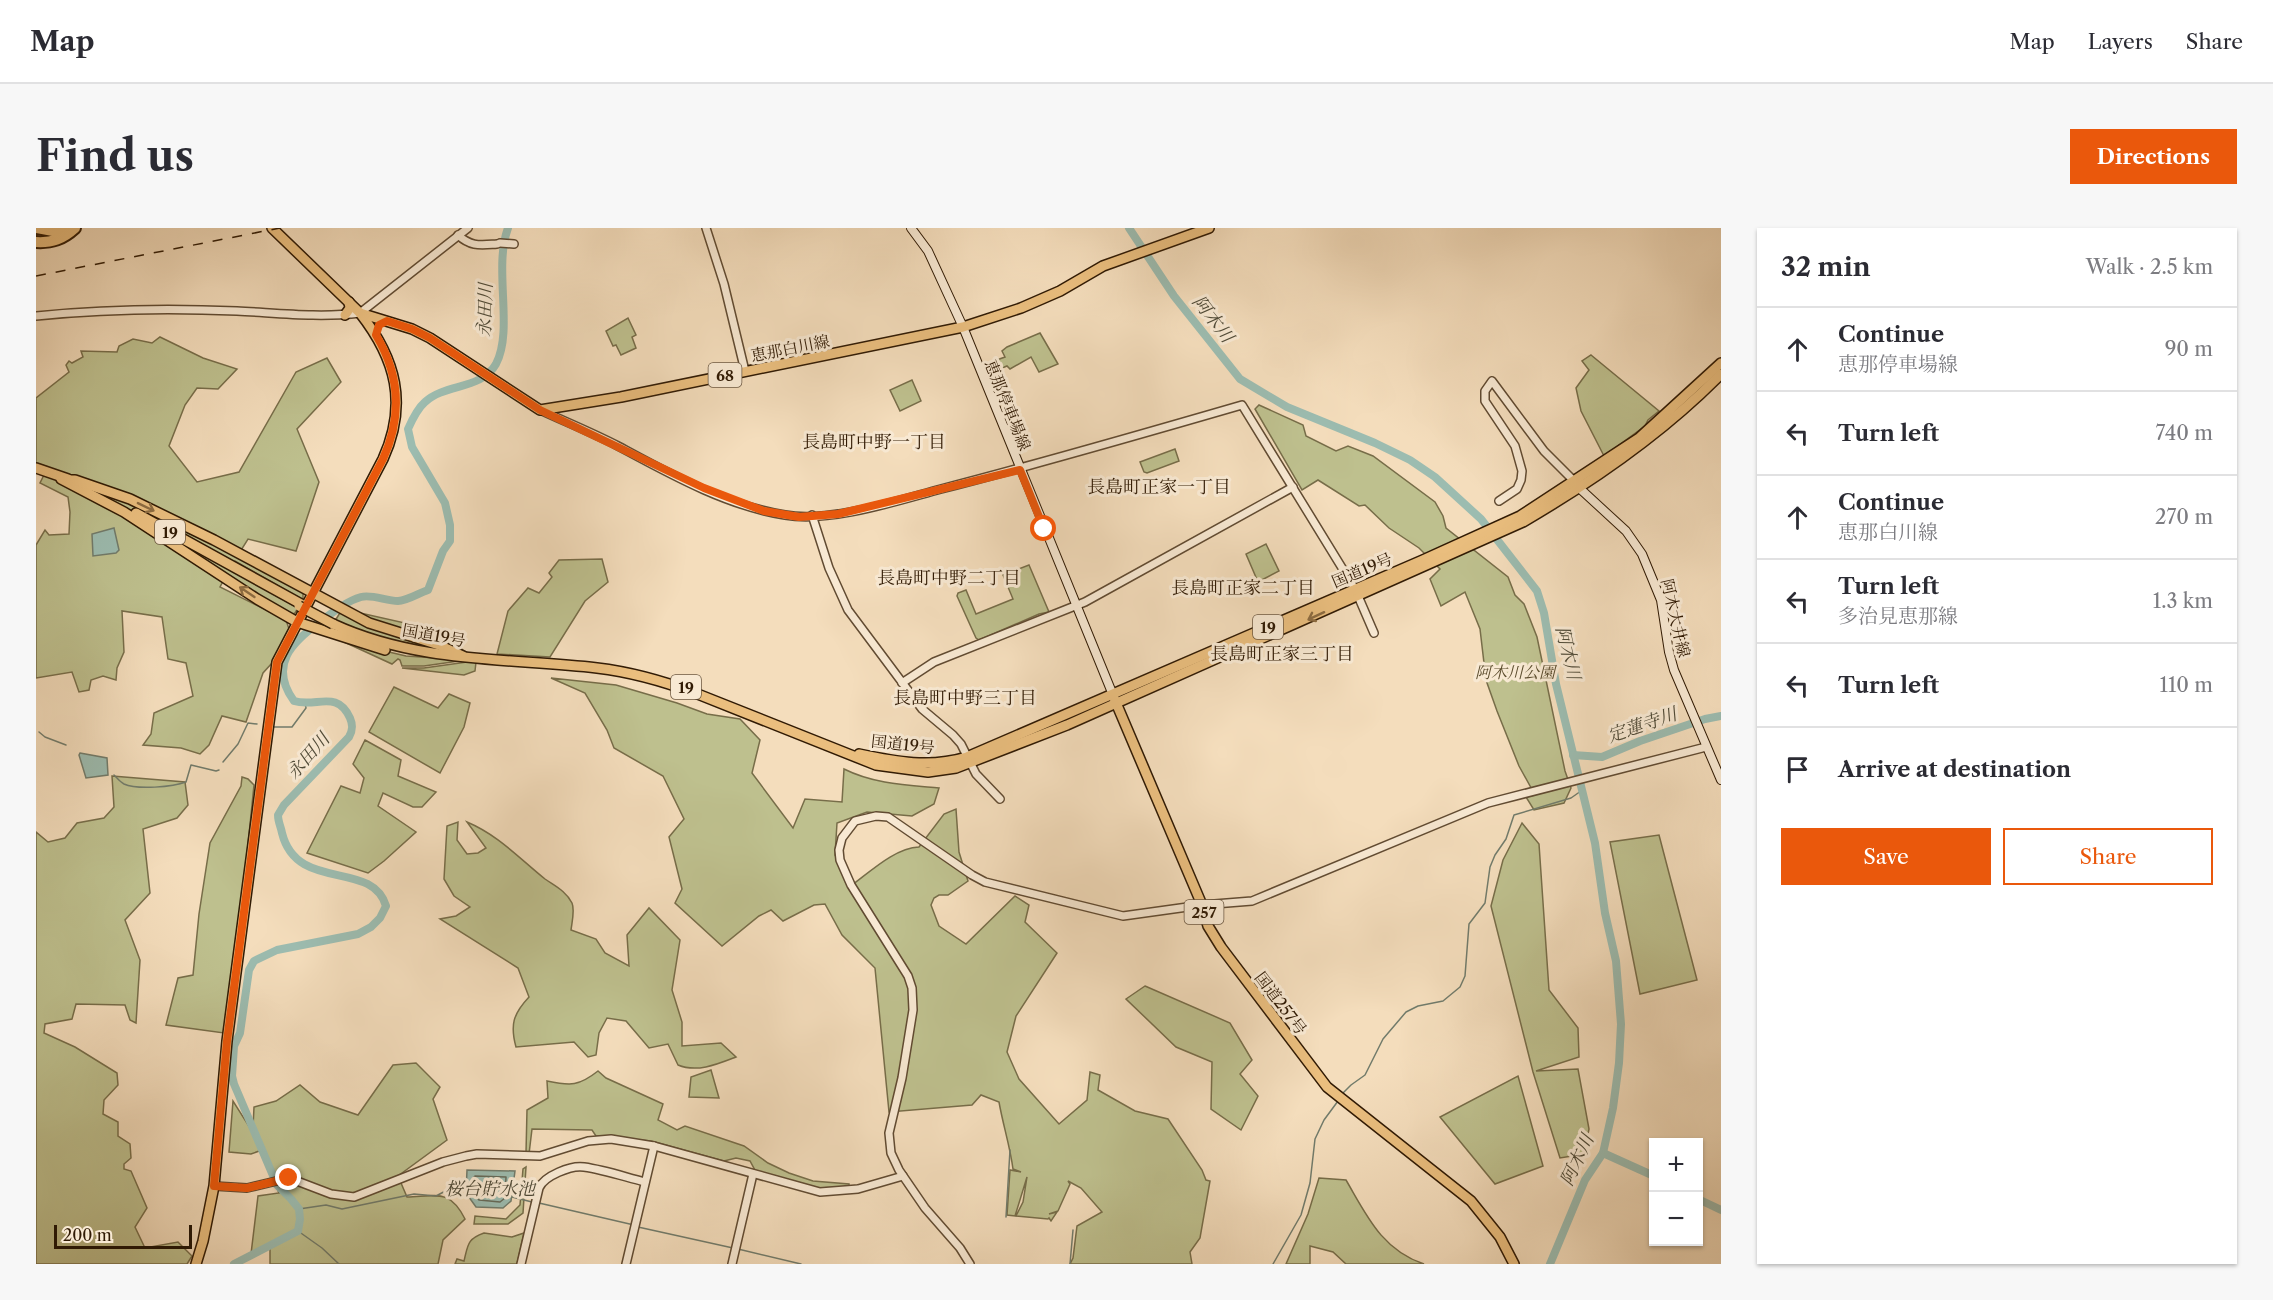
<!DOCTYPE html>
<html lang="en">
<head>
<meta charset="utf-8">
<style>
  body { margin:0; font-family:"Libre Caslon Text","Noto Serif JP",serif; background:#f7f7f7; color:#2b2b33 }
  .controls { position:absolute; right:18px; bottom:18px; display:grid; overflow:hidden; border-radius:0px; box-shadow:0 2px 4px #0004 }
  .controls button { width:54px; height:54px; display:grid; place-items:center; padding:0; border:0; border-bottom:2px solid #e1e1e2; background:#fff; color:#2b2b33; font:30px sans-serif }
  .scale { position:absolute; left:18px; bottom:15px; width:138px; box-sizing:border-box; padding-left:6px; border:3px solid #301a04; border-top:0; font-size:16px; line-height:21px; white-space:nowrap; color:#301a04; -webkit-text-stroke:4px #f8e9d3; paint-order:stroke }
  .stop { position:absolute; width:18px; height:18px; margin:-14px; border:4px solid #ea580c; border-radius:50%; background:#fff }
  .stop.end { background:#ea580c; border-color:#fff; box-shadow:0 2px 6px #0008 }
  .list { margin:0; padding:0; list-style:none }
  h2 { display:flex; justify-content:space-between; align-items:center; height:78px; margin:0; padding:0 24px; font-size:26px }
  h2 small { font-size:20px; font-weight:400; color:#7c7c81 }
  .list li { display:grid; grid-template-columns:39px 1fr auto; gap:18px; align-items:center; box-sizing:border-box; height:84px; padding:0 24px; border-top:2px solid #e1e1e2 }
  .list b { display:block; font-size:22px; white-space:nowrap }
  .list p { margin:0; font-size:20px; white-space:nowrap; color:#7c7c81 }
  .list em { font-size:20px; font-style:normal; color:#7c7c81 }
  .actions { display:flex; gap:12px; padding:18px 24px }
  .actions a { flex:1; padding:14px 0; border:2px solid #ea580c; border-radius:0px; text-align:center; font-size:21px; color:#ea580c }
  .actions .main { background:#ea580c; color:#fff }
  .icon { flex:none; width:33px; height:33px; fill:none; stroke:currentColor; stroke-width:2; stroke-linecap:round; stroke-linejoin:round }
  .map { position:relative; flex:none; width:1685px; height:1036px; overflow:hidden; border-radius:0px }
  header { display:flex; align-items:center; gap:36px; box-sizing:border-box; height:84px; padding:0 30px; background:#fff; border-bottom:2px solid #e1e1e2 }
  header strong { font-size:28px }
  nav { display:flex; gap:33px; margin-inline-start:auto; font-size:21px }
  .intro { display:flex; align-items:center; justify-content:space-between; box-sizing:border-box; height:144px; padding:0 36px }
  h1 { margin:0; font-size:42px }
  .button { padding:15px 27px; border-radius:0px; background:#ea580c; color:#fff; font-size:21px; font-weight:700 }
  main { display:flex; gap:36px; padding:0 36px }
  aside { flex:1; background:#fff; border-radius:0px; box-shadow:0 2px 4px #0004 }
  .map>svg:first-child { display:block }
  .green { fill:#bec08e; stroke:#776d49; stroke-width:1.5 }
  .water { fill:#9cbcb0; stroke:#717b6b; stroke-width:1.5 }
  .lines { fill:none; stroke-linecap:round; stroke-linejoin:round }
  .shore { stroke:#666b5a; stroke-width:1.5 }
  .stream { stroke:#717b6b; stroke-width:1.5 }
  .river { stroke:#9cbcb0; stroke-width:8 }
  .tertiary-casing { stroke:#614b32; stroke-width:10 }
  .secondary-casing { stroke:#301a04; stroke-width:10 }
  .primary-casing { stroke:#301a04; stroke-width:12 }
  .trunk-casing { stroke:#301a04; stroke-width:12 }
  .motorway-casing { stroke:#301a04; stroke-width:14 }
  .tertiary { stroke:#f8e9d3; stroke-width:7 }
  .secondary { stroke:#f8e9d3; stroke-width:8 }
  .primary { stroke:#eabe7e; stroke-width:9 }
  .trunk { stroke:#eabe7e; stroke-width:9 }
  .motorway { stroke:#eabe7e; stroke-width:10 }
  .rail { stroke:#301a04; stroke-width:1.5; stroke-dasharray:10 10; stroke-linecap:butt }
  .trunk-bridge-casing { stroke:#301a04; stroke-width:12; stroke-linecap:butt }
  .trunk-bridge { stroke:#eabe7e; stroke-width:9 }
  .oneway { stroke:#8d6c41 }
  .route { stroke:#ea580c; stroke-width:8 }
  .labels { text-anchor:middle; dominant-baseline:central; stroke-width:6; stroke-linejoin:round; paint-order:stroke }
  .shield { fill:#f8e9d3; stroke:#6c5842; stroke-width:1.5 }
  .shield-label { font-size:15px; font-weight:bold; fill:#301a04 }
  .street-label { font-size:16px; fill:#301a04; stroke:#f8e9d3 }
  .park-label { font-size:16px; font-style:italic; fill:#5b4c2d; stroke:#f8e9d3 }
  .water-label { font-size:18px; font-style:italic; fill:#504b38; stroke:#f8e9d3 }
  .neighbourhood-label { font-size:18px; fill:#301a04; stroke:#f8e9d3 }
</style>
</head>
<body>
<header>
<strong>Map</strong>
<nav><a>Map</a><a>Layers</a><a>Share</a></nav>
</header>
<div class="intro"><h1>Find us</h1><a class="button">Directions</a></div>
<main>
<div class="map">
<svg width="1685" height="1036" viewBox="0 0 1685 1036">
  <rect width="100%" height="100%" fill="#f4ddbc"/>
  <filter id="stains"><feTurbulence type="fractalNoise" baseFrequency=".00333" numOctaves="4"/><feColorMatrix values="0 0 0 0 .2 0 0 0 0 .09 0 0 0 0 .02 0 0 0 .5 -.17"/></filter>
  <radialGradient id="worn" r=".72"><stop offset=".6" stop-color="#630" stop-opacity="0"/><stop offset="1" stop-color="#630" stop-opacity=".3"/></radialGradient>
  <g class="green">
    <path d="M592,90l8,17 -4,2 4,11 -15,7 -5,-10 -3,1 -7,-15z"/>
    <path d="M1004,105l18,31 -19,8 -8,-15 -21,12 -3,-3 -20,8 -4,-9 22,-8 -3,-6 5,-4z"/>
    <path d="M124,109l43,21 34,11 -19,20 -21,-1 -12,17 -16,41 28,36 42,-10 57,-100 31,-14 14,24 -44,47 22,53 -23,69 -48,-12 -10,16 65,37v8l-68,-39 -5,9 68,38 -3,5 -4,2 -65,-39 -6,11 66,33 3,9 -17,34 -9,10 -17,49 -24,-6 -13,29 -9,9 -19,-6 -38,-3 8,-11 3,-21 39,-17 -7,-33 -18,-4 -6,-42 -40,-6 2,41 -7,16 -1,12 -13,-4 -12,4 -2,10 -10,2 -7,-20 -36,6v-133l9,-15 4,5 20,-1 1,-22 -2,-15 -28,-14 8,-16 -12,-4v-65l33,-26 -3,-7 3,-4 3,2 11,-6 -2,-6 36,1 2,-6 14,-7 19,4z"/>
    <path d="M1555,127l68,56 -11,9 -3,6 -41,30 -23,-45 -5,-23 13,-18 -7,-9z"/>
    <path d="M876,152l9,21 -21,10 -10,-21z"/>
    <path d="M1223,177l44,20 3,11 30,15 12,-5 25,10 62,46 8,14 3,12 62,49 7,18 9,9 13,33 28,134 6,17 -7,15 -30,7 -8,-13 9,-2 -16,-29 -22,-55 -11,-31 -6,-51 -15,-37 -24,14 -11,-27 10,-10 -21,-21 -30,-20 -24,-23 -6,1 -41,-26 -16,10 -47,-81z"/>
    <path d="M1139,221l4,12 -32,12 -3,-1 -4,-10z"/>
    <path d="M1230,316l13,27 -21,11 -12,-28z"/>
    <path d="M566,331l6,23 -23,19 -35,56 -53,-3 11,-43 20,-23 11,5 13,-16 -3,-4 10,-13z"/>
    <path d="M993,337l20,47 -10,2 -60,26 -3,-2 -19,-42 1,-3 8,-3 10,24 37,-15 -10,-24z"/>
    <path d="M311,382l58,13v4l4,1 2,-2c14,4 48,16 55,28z"/>
    <path d="M305,383l109,41c-40,-6 -78,-16 -115,-31z"/>
    <path d="M306,413l64,15 60,4 -42,6h-22l-2,-6 -2,-1 -6,5z"/>
    <path d="M431,434h9l-1,9 -11,4 -62,-7h22z"/>
    <path d="M515,450l65,7 61,18 30,11 33,5 20,21 -8,33 41,55 12,-29 37,3 2,-33c30,15 62,16 95,19l-5,16 -22,12 -45,-4 -30,11 -2,32 17,30c19,-14 43,-37 67,-38l25,-33 12,-5 3,43 9,29 -20,14h-9l-5,3 -3,7 8,21 27,18 49,-48 14,9 -4,17 32,31 -41,63 -9,36 12,27 40,45 28,-24 3,-28 10,3 -2,15 37,21 33,8 34,51 4,10 4,1 -10,57 -10,14 2,12h-122l3,-6 4,-32 25,-14 -21,-24 -13,-7 2,3 -12,27 -9,3 8,-2 -6,9 -2,-3 -1,1 -32,-3 7,-14 4,-25 -12,39 -8,-1 3,-45 11,2 -8,-3c-3,-23 -10,-44 -14,-67l-18,-7 -9,10 -83,7 -14,-144 -33,-33 -17,-31 -11,1 -31,16 -12,-11 -12,6 -37,30 -47,-43 7,-14 -13,-52 15,-18 -21,-43 -49,-28 -7,-18 -22,-37z"/>
    <path d="M358,459l44,21 11,-14 21,9 -6,24 -24,46 -71,-41z"/>
    <path d="M329,512l36,20 -3,16 38,16 -14,15h-9l-30,-14 -5,13 38,26 -32,29 -16,12 -61,-20 34,-67 19,7 4,-15 -11,-14z"/>
    <path d="M76,548l73,6 3,23 -11,13 -34,11 7,64 -25,27 15,40 -4,63 -6,-3 -5,-15 -49,-1 -4,15 -27,5 -1,9 31,14 42,26 1,12 -14,15 -1,14 15,8v14l12,8 1,14 -7,6v5l7,2 16,37 -12,19 10,21 33,-6 14,14 -5,8h-151v-432l12,10 17,-4 12,-15 27,-5 10,-11z"/>
    <path d="M206,549l6,2 6,6 -15,148 -15,100 -58,-8 12,-47 15,-3 6,-61 11,-71 31,-57z"/>
    <path d="M422,594l-1,18 10,14 11,-1 8,-5 -19,-26c31,13 52,36 78,57 10,7 21,12 27,24 3,7 0,19 -1,27l25,9 9,14 24,13 -2,-31 22,-27 31,32 -8,50 10,32v24l39,-3 15,14c-18,7 -39,16 -58,8l-10,-21 -19,4 -23,-27 -19,-3 -8,15 -3,22 -8,2 -14,-15 -58,5c-6,-22 -3,-33 13,-50l-11,-29 -78,-49 16,-3 14,-9 -16,-11 -10,-17 3,-53z"/>
    <path d="M1486,595l17,21 10,146 29,38 1,29 -43,14 42,-2 11,60 -5,25 -24,4 -27,-86 -42,-166 12,-46z"/>
    <path d="M1623,607l38,145 -57,14 -30,-152z"/>
    <path d="M1109,758l85,37 22,37 -12,14 18,22 -17,34 -30,-21 1,-47 -36,-15 -50,-48z"/>
    <path d="M380,835l24,24 -7,12 14,41 -49,36 9,21c30,-1 43,-8 58,22l-22,21 -5,24h-168v-19l-19,9 7,-58 21,-3 -17,-43 -11,4 -22,-2 4,-51 24,38 -4,-11 1,-21 22,-6 24,-16 20,17 38,13 35,-50z"/>
    <path d="M675,842l8,28 -30,-1 2,-20z"/>
    <path d="M562,843l8,7 57,26 -5,16 19,10 8,-4 59,20 24,17 21,10 24,8 36,3v3l-33,1 -60,-16 -6,-11 -14,-3 -12,3 -73,-20 -55,-5 -4,-6 -60,-1 -3,25 -3,-1 1,-43 21,-12 -1,-17c24,5 32,5 51,-10z"/>
    <path d="M1482,848l25,90 -48,18 -55,-67z"/>
    <path d="M490,939l-3,46 -15,11h-34l1,-8 31,3 14,-14 3,-36z"/>
    <path d="M1283,950l27,2c21,36 36,70 78,84h-78l-13,-12 -23,-6v18h-24l22,-50z"/>
    <path d="M448,1005l28,4 12,-4 -7,31h-62l2,-5 7,2c4,-16 3,-22 20,-28z"/>
  </g>
  <g class="water">
    <path d="M78,300l5,22 -3,3 -23,3 -1,-22z"/>
    <path d="M44,525l27,5 1,17 -22,3 -7,-23z"/>
    <path d="M431,942l48,1 -4,30 -8,7 -27,-1 -10,-14z"/>
  </g>
  <g class="lines">
    <path class="shore" d="M439,948l31,1 -1,21 -5,4 -21,-2 -6,-9v-13z"/>
    <g class="stream">
      <path d="M235,499h21l14,-19 -1,-5"/>
      <path d="M3,504l6,5 21,8"/>
      <path d="M187,534l15,-18 10,-21 9,1"/>
      <path d="M78,547c3,3 6,7 10,9 13,6 49,3 62,-2l5,-17 25,6 3,-1"/>
      <path d="M1306,866l9,-9 14,-10 18,-36 23,-27 12,-6 25,-5 17,-14 5,-11 4,-52 16,-21 5,-36 5,-12 11,-16 8,-24 57,-17 10,-7"/>
      <path d="M476,969l20,5"/>
      <path d="M503,975l95,22"/>
      <path d="M263,981l27,-4 16,4 72,-15 22,2 17,-9 14,1"/>
      <path d="M970,989l4,-67"/>
      <path d="M602,999l95,21"/>
      <path d="M262,1003l24,17 17,16"/>
      <path d="M702,1021l63,15"/>
      <path d="M1034,1036l3,-34"/>
      <path d="M1237,1036l28,-49 9,-32 5,-44 9,-19 14,-19"/>
    </g>
    <g class="river">
      <path d="M1093,0l45,68 66,83 47,28 88,36 35,17 25,17 46,42 56,72 7,22 12,71 39,159 10,70 11,48 5,63 -2,39 -6,45 -10,45 -18,27 -35,84"/>
      <path d="M1537,527l29,2 38,-16 65,-22 16,-3"/>
      <path d="M1567,925l51,23"/>
      <path d="M1662,971l23,11"/>
      <path d="M198,1036l64,-33 2,-12 -1,-10 -8,-10 -14,-14 -43,-101 -2,-8 2,-30 6,-13 9,-63 5,-9 23,-11 81,-16 13,-7 9,-9 6,-12c-14,-47 -89,-13 -104,-73 -1,-6 -4,-11 -4,-18l6,-10 65,-68c4,-7 4,-12 1,-19 -13,-29 -34,-10 -56,-17 -26,-36 -2,-59 27,-80 12,-9 26,-20 40,-24 11,-3 25,4 37,4 9,0 21,-8 30,-11l15,-39 7,-10v-16l-5,-22 -33,-56 -4,-18c4,-9 10,-21 17,-27 21,-19 56,-12 71,-38 18,-34 -3,-96 12,-136"/>
    </g>
    <defs>
      <g id="tertiary">
        <path d="M670,0l18,56 21,87"/>
        <path d="M422,7c13,12 22,10 39,9"/>
        <path d="M464,15l14,1"/>
        <path d="M0,88c67,-7 134,-8 201,-5 41,2 82,7 123,2l108,-85"/>
        <path d="M504,182c26,12 53,23 78,36 52,28 109,60 167,69 45,8 111,-14 156,-26 101,-26 201,-55 301,-84l113,184 19,44"/>
        <path d="M1463,273l18,-12 4,-9 1,-9 -7,-25 -30,-45v-10l7,-10 52,70 30,30"/>
        <path d="M776,287l17,53 19,42 74,99 31,26 8,9 15,30 24,25"/>
        <path d="M866,455l32,-21 151,-60 208,-115"/>
        <path d="M178,958l33,2 42,-10 42,16 23,3 89,-35 23,-6 11,-2 63,2 48,-15 23,-2 43,7 166,46 38,-3 45,-13"/>
        <path d="M485,1036l18,-76c5,-12 32,-23 45,-21 21,3 41,10 61,15"/>
        <path d="M590,1036l28,-118"/>
        <path d="M696,1036l21,-90"/>
        <path d="M934,1036l-10,-16 -35,-40 -26,-38 -8,-17 -2,-20 13,-55 11,-68 -1,-22 -4,-12 -57,-91 -11,-25 -1,-10 3,-12 13,-17 21,-5 12,1 84,58 13,7 138,34 79,-11 50,-4 236,-98 218,-56"/>
      </g>
      <g id="secondary">
        <path d="M875,0l17,23 35,76 150,368"/>
        <path d="M1540,257l50,46 16,23 19,46 8,52 5,18 47,110"/>
      </g>
      <g id="primary">
        <path d="M236,0l88,85 52,16 18,9 110,72 81,-13 342,-70 58,-19 39,-17 43,-25 106,-38"/>
        <path d="M309,87l5,-7 -1,-6"/>
        <path d="M160,1036l7,-23 11,-55 13,-145 50,-379 106,-203c25,-55 13,-100 -23,-146"/>
      </g>
      <g id="trunk">
        <path d="M0,240l32,11"/>
        <path d="M25,251l63,33 133,87 40,23 88,28"/>
        <path d="M35,252h4l55,19 84,41 155,83 70,22 24,11"/>
        <path d="M100,285l165,91"/>
        <path d="M297,396c84,39 174,34 264,44 34,4 66,13 98,25l181,72 52,7 28,-4 111,-43 456,-203c72,-42 140,-89 198,-148"/>
        <path d="M1078,470l88,207 6,21 13,21 106,140 144,114 29,36 14,27"/>
        <path d="M823,526c38,8 71,14 108,3l456,-197 97,-44 119,-78 82,-75"/>
      </g>
      <g id="motorway">
        <path d="M0,0l17,3 14,-3"/>
        <path d="M0,14c16,1 27,-3 39,-14"/>
      </g>
    </defs>
    <use href="#tertiary" class="tertiary-casing"/>
    <use href="#secondary" class="secondary-casing"/>
    <use href="#primary" class="primary-casing"/>
    <use href="#trunk" class="trunk-casing"/>
    <use href="#motorway" class="motorway-casing"/>
    <use href="#tertiary" class="tertiary"/>
    <use href="#secondary" class="secondary"/>
    <use href="#primary" class="primary"/>
    <use href="#trunk" class="trunk"/>
    <use href="#motorway" class="motorway"/>
    <path class="rail" d="M0,48l244,-48"/>
    <defs>
      <path id="trunk-bridge" d="M263,378l34,18"/>
    </defs>
    <use href="#trunk-bridge" class="trunk-bridge-casing"/>
    <use href="#trunk-bridge" class="trunk-bridge"/>
  </g>
  <defs><path id="oneway-shaft" d="M-6 0H5M1.5-3L5.5 0L1.5 3" fill="none" stroke-width="1.6" stroke-linecap="round" stroke-linejoin="round" transform="scale(1.5)"/></defs>
  <g class="oneway">
    <use href="#oneway-shaft" transform="translate(110 279) rotate(26)"/>
    <use href="#oneway-shaft" transform="translate(211 364) rotate(-146)"/>
    <use href="#oneway-shaft" transform="translate(1280 388) rotate(155)"/>
  </g>
  <g class="lines">
    <path class="route" d="M253,950l-42,10 -33,-2 13,-145 50,-379 106,-203c19,-42 17,-84 -7,-124l3,-10 8,-4 25,8 18,9 110,72 164,78 60,23 35,6 39,-3 182,-44 24,59"/>
  </g>
  <g class="labels">
    <g class="shield">
      <rect x="672.5" y="135" width="33" height="24" rx="4.5"/>
      <rect x="119" y="292" width="30" height="24" rx="4.5"/>
      <rect x="1217" y="387" width="30" height="24" rx="4.5"/>
      <rect x="635" y="447" width="30" height="24" rx="4.5"/>
      <rect x="1148.5" y="672" width="39" height="24" rx="4.5"/>
    </g>
    <g class="shield-label">
      <text x="689" y="147">68</text>
      <text x="134" y="304">19</text>
      <text x="1232" y="399">19</text>
      <text x="650" y="459">19</text>
      <text x="1168" y="684">257</text>
    </g>
    <g class="street-label">
      <text transform="translate(754 120) rotate(-11)">恵那白川線</text>
      <text transform="translate(972 177) rotate(68)">恵那停車場線</text>
      <text transform="translate(1326 342) rotate(-23)">国道19号</text>
      <text transform="translate(1640 390) rotate(77)">阿木大井線</text>
      <text transform="translate(398 407) rotate(10)">国道19号</text>
      <text transform="translate(867 516) rotate(6)">国道19号</text>
      <text transform="translate(1245 775) rotate(53)">国道257号</text>
    </g>
    <g class="park-label">
      <text x="1479" y="444">阿木川公園</text>
    </g>
    <g class="water-label">
      <text transform="translate(449 82) rotate(-88)">永田川</text>
      <text transform="translate(1177 91) rotate(52)">阿木川</text>
      <text transform="translate(1532 425) rotate(77)">阿木川</text>
      <text transform="translate(1606 497) rotate(-19)">定蓮寺川</text>
      <text transform="translate(272 528) rotate(-49)">永田川</text>
      <text transform="translate(1541 932) rotate(-65)">阿木川</text>
      <text x="454" y="961">桜台貯水池</text>
    </g>
    <g class="neighbourhood-label">
      <text x="838" y="214">長島町中野一丁目</text>
      <text x="1123" y="259">長島町正家一丁目</text>
      <text x="913" y="350">長島町中野二丁目</text>
      <text x="1207" y="360">長島町正家二丁目</text>
      <text x="1246" y="426">長島町正家三丁目</text>
      <text x="929" y="470">長島町中野三丁目</text>
    </g>
  </g>
  <rect width="100%" height="100%" filter="url(#stains)"/>
  <rect width="100%" height="100%" fill="url(#worn)"/>
</svg>
<div class="controls">
<button>+</button>
<button>−</button>
</div>
<div class="scale">200 m</div>
<div class="stop" style="left:1008px;top:301px"></div>
<div class="stop end" style="left:253px;top:950px"></div>
</div>
<aside>
<h2>32 min<small>Walk · 2.5 km</small></h2>
<ul class="list">
<li><svg class="icon" aria-label="ahead" viewBox="0 0 24 24"><path d="M12 20V5M6 11l6-6 6 6"/></svg><div><b>Continue</b><p>恵那停車場線</p></div><em>90 m</em></li>
<li><svg class="icon" aria-label="left" viewBox="0 0 24 24"><path d="M17 20v-9H6M10 6l-5 5 5 5"/></svg><div><b>Turn left</b></div><em>740 m</em></li>
<li><svg class="icon" aria-label="ahead" viewBox="0 0 24 24"><path d="M12 20V5M6 11l6-6 6 6"/></svg><div><b>Continue</b><p>恵那白川線</p></div><em>270 m</em></li>
<li><svg class="icon" aria-label="left" viewBox="0 0 24 24"><path d="M17 20v-9H6M10 6l-5 5 5 5"/></svg><div><b>Turn left</b><p>多治見恵那線</p></div><em>1.3 km</em></li>
<li><svg class="icon" aria-label="left" viewBox="0 0 24 24"><path d="M17 20v-9H6M10 6l-5 5 5 5"/></svg><div><b>Turn left</b></div><em>110 m</em></li>
<li><svg class="icon" aria-label="arrive" viewBox="0 0 24 24"><path d="M6 21V4h12l-3 4 3 4H6"/></svg><div><b>Arrive at destination</b></div></li>
</ul>
<div class="actions"><a class="main">Save</a><a>Share</a></div>
</aside>
</main>
</body>
</html>
